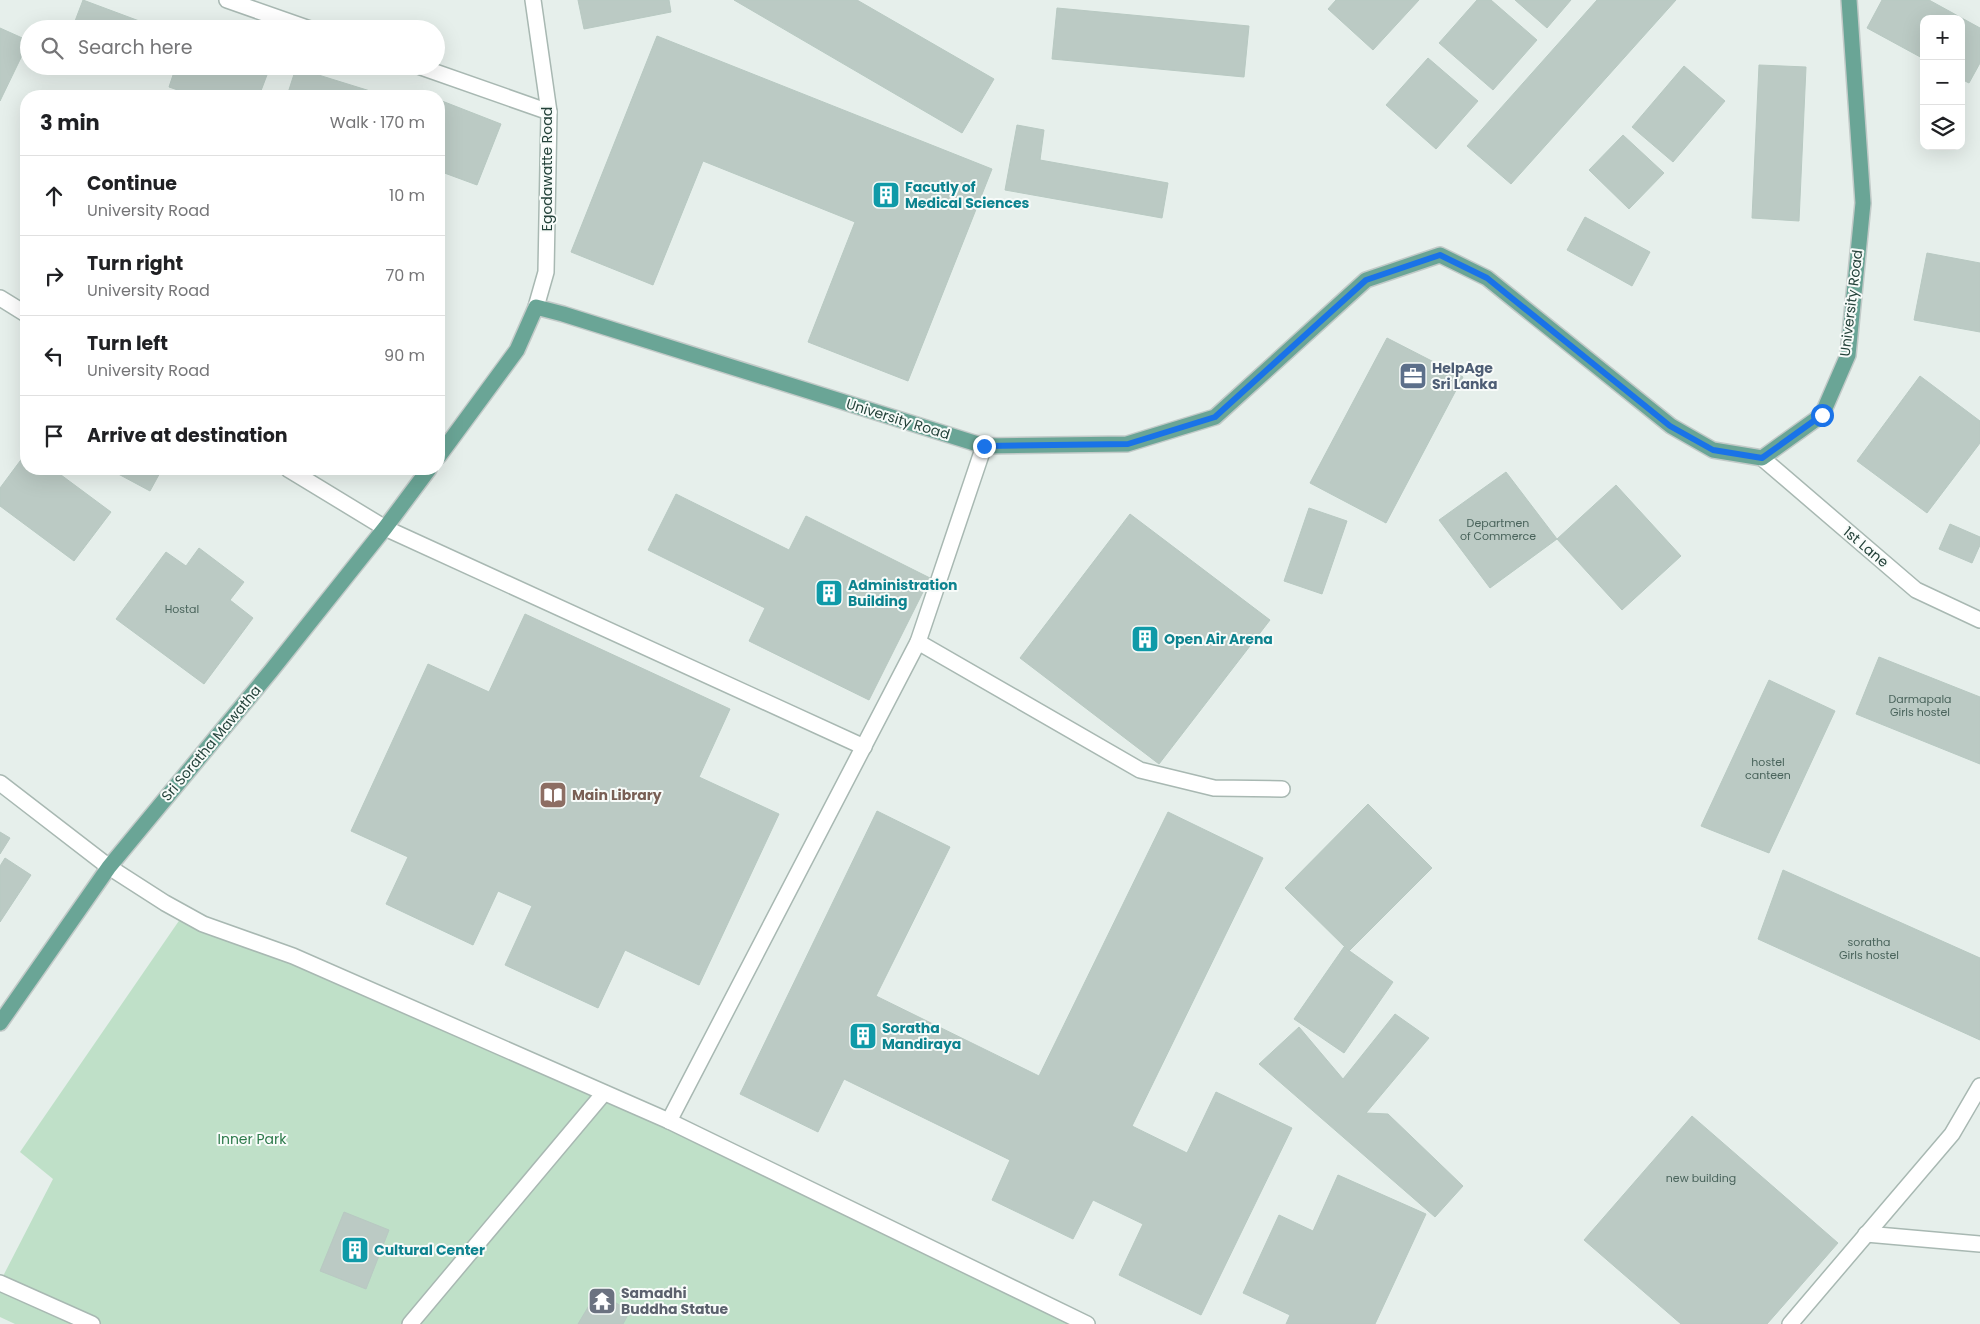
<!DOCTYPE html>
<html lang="en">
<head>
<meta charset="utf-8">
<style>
  body { margin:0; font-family:Poppins,sans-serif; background:#f2f2f2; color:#202124 }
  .controls { position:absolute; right:15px; top:15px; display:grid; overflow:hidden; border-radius:10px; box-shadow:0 5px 20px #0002 }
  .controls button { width:45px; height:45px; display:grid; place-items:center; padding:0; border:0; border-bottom:1px solid #e0e0e0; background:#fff; color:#202124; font:25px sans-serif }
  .stop { position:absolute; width:15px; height:15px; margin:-11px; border:4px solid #1a73e8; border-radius:50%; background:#fff }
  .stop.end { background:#1a73e8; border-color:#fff; box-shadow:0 1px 5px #0008 }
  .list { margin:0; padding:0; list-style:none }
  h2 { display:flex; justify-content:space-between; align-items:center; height:65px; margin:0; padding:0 20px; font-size:21px }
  h2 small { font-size:16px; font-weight:400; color:#757577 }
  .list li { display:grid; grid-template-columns:32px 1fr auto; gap:15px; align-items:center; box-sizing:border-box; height:80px; padding:0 20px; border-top:1px solid #e0e0e0 }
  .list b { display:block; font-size:19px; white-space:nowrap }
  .list p { margin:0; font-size:16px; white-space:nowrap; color:#757577 }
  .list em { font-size:16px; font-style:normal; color:#757577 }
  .icon { flex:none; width:28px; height:28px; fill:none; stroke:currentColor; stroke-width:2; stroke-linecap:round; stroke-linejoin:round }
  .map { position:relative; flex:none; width:1980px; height:1324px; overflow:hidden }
  .search { position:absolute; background:#fff; box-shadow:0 5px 20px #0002; left:20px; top:20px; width:425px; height:55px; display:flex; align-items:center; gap:12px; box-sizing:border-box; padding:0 18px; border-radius:28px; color:#757577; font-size:19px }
  .panel { position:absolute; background:#fff; box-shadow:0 5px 20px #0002; left:20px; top:90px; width:425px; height:385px; border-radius:20px }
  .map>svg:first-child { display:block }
  .green { fill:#bfe0c8 }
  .building { fill:#bbcac4; stroke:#b8c9c2 }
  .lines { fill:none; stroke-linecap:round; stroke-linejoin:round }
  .service-casing { stroke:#a8b8b2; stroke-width:18 }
  .minor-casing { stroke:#a8b8b2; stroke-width:18 }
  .tertiary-casing { stroke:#a8b8b2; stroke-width:18 }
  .primary-casing { stroke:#c2cac8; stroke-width:18 }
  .service { stroke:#fff; stroke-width:15 }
  .minor { stroke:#fff; stroke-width:15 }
  .tertiary { stroke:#fff; stroke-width:15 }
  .primary { stroke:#6aa596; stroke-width:15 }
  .route { stroke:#1a73e8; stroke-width:6 }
  .labels { text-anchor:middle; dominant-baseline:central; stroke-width:4; stroke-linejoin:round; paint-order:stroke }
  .number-label { font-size:11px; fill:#4a645c }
  .street-label { font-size:14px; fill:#24423a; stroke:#f7fbf9 }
  .culture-label { font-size:14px; font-weight:bold; fill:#0d838f; stroke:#f7fbf9; text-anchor:start }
  .service-label { font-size:14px; font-weight:bold; fill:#4e5e75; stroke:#f7fbf9; text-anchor:start }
  .education-label { font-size:14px; font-weight:bold; fill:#785e54; stroke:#f7fbf9; text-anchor:start }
  .park-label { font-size:14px; fill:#2d7a4b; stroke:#f7fbf9 }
  .worship-label { font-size:14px; font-weight:bold; fill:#5b616d; stroke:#f7fbf9; text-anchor:start }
</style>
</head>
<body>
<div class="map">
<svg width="1980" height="1324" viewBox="0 0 1980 1324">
  <rect width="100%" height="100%" fill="#e6efeb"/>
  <path class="green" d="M185,912l370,160 530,252h-1070l-15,-7v-35l53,-103 -33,-27z"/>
  <g class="building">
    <path d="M83,0l67,25 -1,4h-77z"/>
    <path d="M578,0h91l2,12 -87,17z"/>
    <path d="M734,0h123l137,79 -32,54z"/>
    <path d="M1336,0h83l-46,50 -45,-41z"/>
    <path d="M1477,0h14l46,40 -44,50 -54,-47z"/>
    <path d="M1515,0h56l-24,28z"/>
    <path d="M1597,0h79l-165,184 -44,-38z"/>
    <path d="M1882,0h47l51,28v35l-11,20 -8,-4v-60h-37v40l-57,-31z"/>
    <path d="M1057,8l192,18 -5,51 -192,-18z"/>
    <path d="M0,28l29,13 -29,60z"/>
    <path d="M657,36l335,133 -84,212 -100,-39 47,-120 -152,-61 -50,124 -82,-33z"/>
    <path d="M1428,58l50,43 -42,48 -50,-44z"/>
    <path d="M1759,65l47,2 -7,154 -47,-3z"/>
    <path d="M176,66h91l3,1 -11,29h-64l-26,-9z"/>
    <path d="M1684,66l41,35 -52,61 -41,-35z"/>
    <path d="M296,68l87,27 -1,1h-95z"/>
    <path d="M442,101l59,23 -24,61 -38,-14v-62z"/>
    <path d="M1017,125l27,5 -4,30 128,23 -6,35 -157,-28z"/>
    <path d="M1623,135l41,38 -35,36 -40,-39z"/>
    <path d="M1585,217l65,35 -18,34 -65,-36z"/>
    <path d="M1927,253l53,10v69l-66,-12z"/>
    <path d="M1387,338l76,39 -77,146 -76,-40z"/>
    <path d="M1920,376l60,45v22l-53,70 -70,-52z"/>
    <path d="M26,453v16h27l58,43 -37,49 -74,-55v-18z"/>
    <path d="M109,469h53l-12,22z"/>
    <path d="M1506,472l51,67 -67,49 -51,-68z"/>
    <path d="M1616,485l65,71 -59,54 -65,-71z"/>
    <path d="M676,494l113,56 17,-34 124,62 -61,122 -120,-59 16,-33 -117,-58z"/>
    <path d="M1309,508l38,13 -25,73 -38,-13z"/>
    <path d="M1130,514l140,106 -111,144 -139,-106z"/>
    <path d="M1950,524l30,13v8l-8,18 -33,-14z"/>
    <path d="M199,548l45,34 -14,18 23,18 -49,66 -88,-65 50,-67 20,14z"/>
    <path d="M525,614l205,95 -31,68 80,37 -80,171 -74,-35 -27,58 -93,-43 27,-59 -34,-15 -25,54 -87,-41 22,-47 -57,-26 77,-167 61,28z"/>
    <path d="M1879,657l101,40v67l-124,-50z"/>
    <path d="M1769,680l66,31 -66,142 -68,-27z"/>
    <path d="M1368,804l64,64 -83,83 -64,-63z"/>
    <path d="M877,811l73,36 -74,149 163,80 129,-264 95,46 -131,268 55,27 29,-61 76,36 -91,187 -82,-40 24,-51 -50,-24 -20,39 -81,-39 18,-40 -166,-81 -26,53 -78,-38z"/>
    <path d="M0,832l10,6 -10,16z"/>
    <path d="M5,858l26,17 -31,47v-56z"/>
    <path d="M1783,870l197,88v82l-222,-101z"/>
    <path d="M1344,947l49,35 -49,71 -50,-34z"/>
    <path d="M1395,1014l34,24 -63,75 22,1 75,72 -28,31 -176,-153 40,-37 44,52z"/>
    <path d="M1692,1116l146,127 -71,81h-86l-97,-84z"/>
    <path d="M1338,1175l88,39 -51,110h-89l4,-9 -47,-22 36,-78 34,16z"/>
    <path d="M344,1212l45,18 -23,59 -46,-18z"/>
    <path d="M597,1292l33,19 -7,13h-45z"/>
  </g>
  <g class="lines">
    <defs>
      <g id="service">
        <path d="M227,0l83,29"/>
        <path d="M418,66l131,46"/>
        <path d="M385,528l479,219"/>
        <path d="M918,642l222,128 74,18 68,1"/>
        <path d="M109,867l56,36 38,21 90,32 376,165 418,203"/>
        <path d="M669,1121l249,-479 66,-196"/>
        <path d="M1866,1234l114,10"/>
        <path d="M0,1283l92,41"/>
        <path d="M410,1324l194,-231"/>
        <path d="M1790,1324l162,-190 28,-48"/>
      </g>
      <g id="minor">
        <path d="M0,298l26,16"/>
        <path d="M1762,458l154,132 64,30"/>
        <path d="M288,469l97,59"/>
        <path d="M0,783l109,84"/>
      </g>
      <path id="tertiary" d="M533,0l16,112 -3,160 -10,35"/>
      <g id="primary">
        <path d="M439,456l78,-106 19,-43 27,7 421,132 143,-2 88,-27 151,-137 74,-25 47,23 184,148 42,24 49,8 60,-43 26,-60 15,-152 -14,-203"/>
        <path d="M0,1023l109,-156 162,-196 114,-143 44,-59"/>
      </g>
    </defs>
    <use href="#service" class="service-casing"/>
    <use href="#minor" class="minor-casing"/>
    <use href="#tertiary" class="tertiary-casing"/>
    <use href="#primary" class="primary-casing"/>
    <use href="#service" class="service"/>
    <use href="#minor" class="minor"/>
    <use href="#tertiary" class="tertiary"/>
    <use href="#primary" class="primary"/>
  </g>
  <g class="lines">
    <path class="route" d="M984,446l144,-2 87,-27 151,-137 74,-25 47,23 183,148 43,24 49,8 60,-43"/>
  </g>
  <defs>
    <symbol id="building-square" viewBox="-11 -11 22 22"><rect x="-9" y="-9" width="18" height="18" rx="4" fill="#0f9aa8" stroke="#f7fbf9"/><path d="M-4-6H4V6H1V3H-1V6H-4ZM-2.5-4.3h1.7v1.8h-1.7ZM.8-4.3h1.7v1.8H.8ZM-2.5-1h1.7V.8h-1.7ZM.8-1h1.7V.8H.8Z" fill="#fff"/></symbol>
    <symbol id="office-square" viewBox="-11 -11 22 22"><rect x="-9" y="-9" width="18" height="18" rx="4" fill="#5c6f8a" stroke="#f7fbf9"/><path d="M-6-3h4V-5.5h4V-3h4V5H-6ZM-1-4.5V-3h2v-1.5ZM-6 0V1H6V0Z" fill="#fff"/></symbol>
    <symbol id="library-square" viewBox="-11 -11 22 22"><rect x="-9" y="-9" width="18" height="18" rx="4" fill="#8d6e63" stroke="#f7fbf9"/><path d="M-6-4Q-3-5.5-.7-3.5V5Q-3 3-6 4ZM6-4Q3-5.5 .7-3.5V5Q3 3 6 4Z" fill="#fff"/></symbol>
    <symbol id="temple-square" viewBox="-11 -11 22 22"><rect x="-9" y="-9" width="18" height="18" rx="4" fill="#6b7280" stroke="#f7fbf9"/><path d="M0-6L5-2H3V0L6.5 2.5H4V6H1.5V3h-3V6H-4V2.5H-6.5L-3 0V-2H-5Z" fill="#fff"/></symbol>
  </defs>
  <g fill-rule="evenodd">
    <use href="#building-square" x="870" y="179" width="32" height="32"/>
    <use href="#office-square" x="1397" y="360" width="32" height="32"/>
    <use href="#building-square" x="813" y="577" width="32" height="32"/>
    <use href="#building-square" x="1129" y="623" width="32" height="32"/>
    <use href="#library-square" x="537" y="779" width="32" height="32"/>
    <use href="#building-square" x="847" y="1020" width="32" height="32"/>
    <use href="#building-square" x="339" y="1234" width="32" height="32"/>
    <use href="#temple-square" x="586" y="1285" width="32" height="32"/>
  </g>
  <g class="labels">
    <g class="number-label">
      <text x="1498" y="523">Departmen<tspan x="1498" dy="13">of Commerce</tspan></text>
      <text x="182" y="609">Hostal</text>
      <text x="1920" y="699">Darmapala<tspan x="1920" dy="13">Girls hostel</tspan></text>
      <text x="1768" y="762">hostel<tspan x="1768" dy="13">canteen</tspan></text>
      <text x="1869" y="942">soratha<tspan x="1869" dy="13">Girls hostel</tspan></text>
      <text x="1701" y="1178">new building</text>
    </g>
    <g class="street-label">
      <text transform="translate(547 169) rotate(-90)">Egodawatte Road</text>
      <text transform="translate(1851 303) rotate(-83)">University Road</text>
      <text transform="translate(898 419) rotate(17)">University Road</text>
      <text transform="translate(1866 547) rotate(40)">1st Lane</text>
      <text transform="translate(211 743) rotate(-50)">Sri Soratha Mawatha</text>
    </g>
    <g class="culture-label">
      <text x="905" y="187">Facutly of<tspan x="905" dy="16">Medical Sciences</tspan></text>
      <text x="848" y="585">Administration<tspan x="848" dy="16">Building</tspan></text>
      <text x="1164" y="639">Open Air Arena</text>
      <text x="882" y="1028">Soratha<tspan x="882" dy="16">Mandiraya</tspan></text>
      <text x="374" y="1250">Cultural Center</text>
    </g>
    <g class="service-label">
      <text x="1432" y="368">HelpAge<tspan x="1432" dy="16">Sri Lanka</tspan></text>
    </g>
    <g class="education-label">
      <text x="572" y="795">Main Library</text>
    </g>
    <g class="park-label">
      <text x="252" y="1139">Inner Park</text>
    </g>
    <g class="worship-label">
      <text x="621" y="1293">Samadhi<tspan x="621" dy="16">Buddha Statue</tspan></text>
    </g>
  </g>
</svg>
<div class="controls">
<button>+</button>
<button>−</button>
<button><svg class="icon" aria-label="layers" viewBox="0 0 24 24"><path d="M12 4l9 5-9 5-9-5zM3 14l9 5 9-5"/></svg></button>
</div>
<div class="stop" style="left:1822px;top:415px"></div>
<div class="stop end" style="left:984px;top:446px"></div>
<div class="search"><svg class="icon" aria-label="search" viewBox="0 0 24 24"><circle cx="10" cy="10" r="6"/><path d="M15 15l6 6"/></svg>Search here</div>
<section class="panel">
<h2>3 min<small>Walk · 170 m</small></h2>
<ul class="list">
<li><svg class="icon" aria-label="ahead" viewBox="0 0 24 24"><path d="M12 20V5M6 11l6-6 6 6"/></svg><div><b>Continue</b><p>University Road</p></div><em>10 m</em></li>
<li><svg class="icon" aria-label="right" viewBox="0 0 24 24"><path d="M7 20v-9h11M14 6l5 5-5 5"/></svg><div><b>Turn right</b><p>University Road</p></div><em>70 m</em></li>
<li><svg class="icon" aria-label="left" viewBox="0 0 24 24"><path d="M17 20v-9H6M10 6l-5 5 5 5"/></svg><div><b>Turn left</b><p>University Road</p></div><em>90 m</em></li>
<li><svg class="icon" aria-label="arrive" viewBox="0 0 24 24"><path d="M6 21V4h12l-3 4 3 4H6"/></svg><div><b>Arrive at destination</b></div></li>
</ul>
</section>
</div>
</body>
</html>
